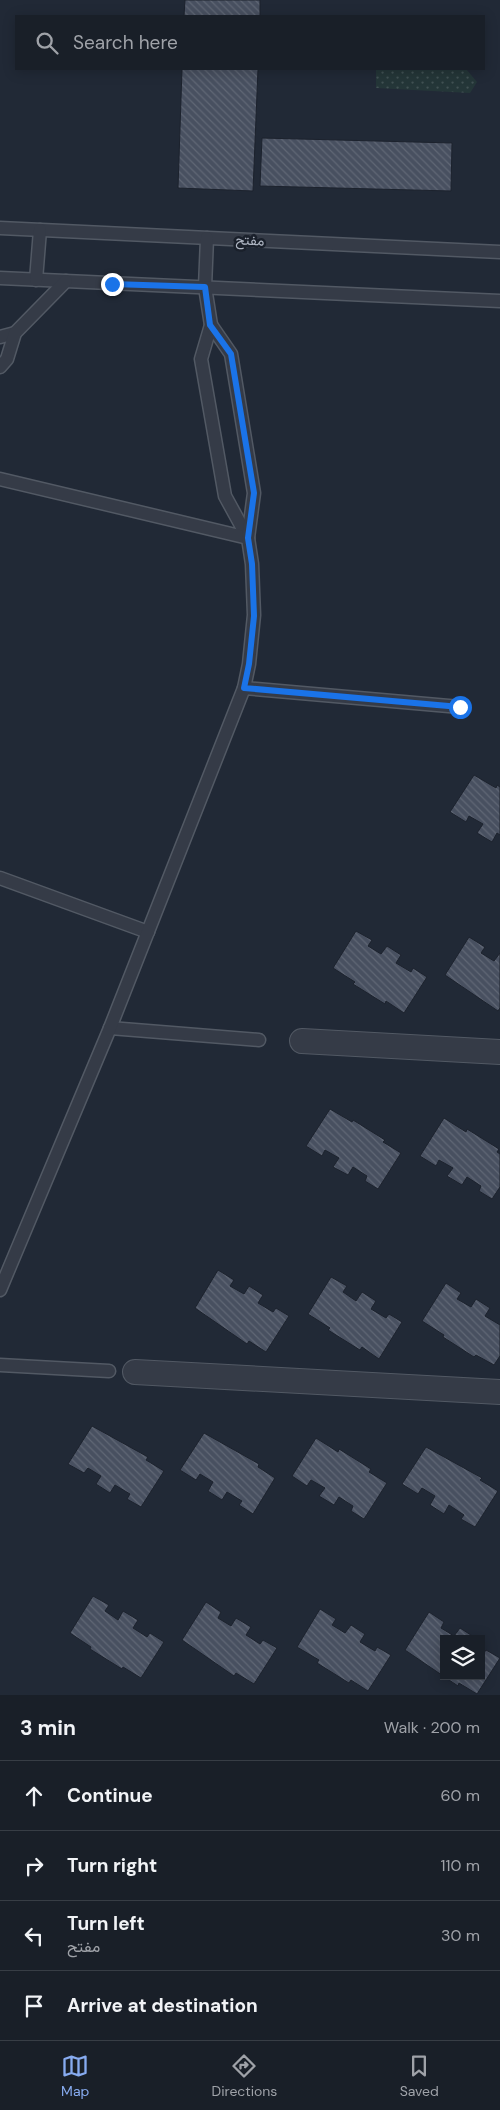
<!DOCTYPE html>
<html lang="en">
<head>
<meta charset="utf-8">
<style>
  body { margin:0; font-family:"DM Sans",Vazirmatn,sans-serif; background:#262c34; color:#f1f3f6 }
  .controls { position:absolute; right:15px; bottom:15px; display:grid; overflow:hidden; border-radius:0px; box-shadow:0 2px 12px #0003 }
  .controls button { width:45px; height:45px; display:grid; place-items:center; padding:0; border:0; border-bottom:1px solid #373d45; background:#191f28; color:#f1f3f6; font:25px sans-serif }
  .stop { position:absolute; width:15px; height:15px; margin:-11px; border:4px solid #1a73e8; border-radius:50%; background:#fff }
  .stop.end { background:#1a73e8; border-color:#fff; box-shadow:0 1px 5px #0008 }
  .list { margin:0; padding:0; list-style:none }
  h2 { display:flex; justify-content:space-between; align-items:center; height:65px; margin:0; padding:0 20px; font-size:21px }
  h2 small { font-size:16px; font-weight:400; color:#9fa2a8 }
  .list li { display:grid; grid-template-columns:32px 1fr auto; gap:15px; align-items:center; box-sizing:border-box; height:70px; padding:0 20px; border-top:1px solid #373d45 }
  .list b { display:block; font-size:19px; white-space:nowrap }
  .list p { margin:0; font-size:16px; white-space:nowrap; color:#9fa2a8 }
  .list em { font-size:16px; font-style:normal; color:#9fa2a8 }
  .icon { flex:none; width:28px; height:28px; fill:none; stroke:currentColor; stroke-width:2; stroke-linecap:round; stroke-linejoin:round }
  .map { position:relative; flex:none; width:500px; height:1695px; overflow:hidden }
  .search { position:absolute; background:#191f28; box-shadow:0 2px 12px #0003; left:15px; right:15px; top:15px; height:55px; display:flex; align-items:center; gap:12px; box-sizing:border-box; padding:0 18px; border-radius:0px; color:#9fa2a8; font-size:19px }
  .sheet { height:345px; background:#191f28 }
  nav { display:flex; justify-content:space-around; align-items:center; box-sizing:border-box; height:70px; border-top:1px solid #373d45; background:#191f28; font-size:14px; color:#9fa2a8 }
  nav a { display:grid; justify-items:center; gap:2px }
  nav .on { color:#87abf0 }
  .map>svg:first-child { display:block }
  .green { fill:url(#green-dots) }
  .building { fill:url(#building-back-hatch); stroke:#1c222d }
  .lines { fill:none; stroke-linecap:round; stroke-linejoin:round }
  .lane-casing { stroke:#525964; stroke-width:15 }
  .street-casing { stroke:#525964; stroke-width:26 }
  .lane { stroke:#353b47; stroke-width:12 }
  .street { stroke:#353b47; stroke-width:24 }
  .route { stroke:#1a73e8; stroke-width:6 }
  .labels { text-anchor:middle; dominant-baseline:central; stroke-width:5; stroke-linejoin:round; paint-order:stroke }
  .street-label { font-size:14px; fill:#afb6c3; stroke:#1a202b }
</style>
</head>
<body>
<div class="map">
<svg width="500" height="1695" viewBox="0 0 500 1695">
  <defs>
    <pattern id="green-dots" width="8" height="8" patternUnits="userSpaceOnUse" patternTransform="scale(1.25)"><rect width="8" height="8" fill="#243638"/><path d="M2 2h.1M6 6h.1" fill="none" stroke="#415153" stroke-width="1.8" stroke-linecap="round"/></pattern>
    <pattern id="building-back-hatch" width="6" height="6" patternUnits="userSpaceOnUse" patternTransform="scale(1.25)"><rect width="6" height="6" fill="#485060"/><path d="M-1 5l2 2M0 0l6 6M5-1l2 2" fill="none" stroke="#606775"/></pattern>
  </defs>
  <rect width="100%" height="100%" fill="#212936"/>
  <path class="green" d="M376,69h90l11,13 -7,11 -94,-5z"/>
  <g class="building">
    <path d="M185,0h75v16h-76z"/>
    <path d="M182,69h76l-5,122 -75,-3z"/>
    <path d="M262,138l190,5 -1,48 -191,-5z"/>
    <path d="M474,775l22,13 1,-3 3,2v48l-3,-2 -5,9 -15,-9 6,-9 -14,-8 -3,6 -16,-10z"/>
    <path d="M356,931l16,9 -4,6 13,8 6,-8 14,9 -5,8 15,9 2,-4 14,9 -23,36 -18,-12 -1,3 -32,-20 2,-2 -22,-14z"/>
    <path d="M469,937l16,10 -4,6 13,8 6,-8v55l-2,3 -53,-36z"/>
    <path d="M330,1109l22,13 1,-2 32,20 -2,2 18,11 -23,36 -13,-8 2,-5 -14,-9 -5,8 -15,-8 6,-9 -14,-8 -3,6 -16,-10z"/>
    <path d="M444,1118l22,14 1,-3 32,20 -2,3 3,2v33l-8,12 -13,-8 2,-5 -14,-9 -5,8 -15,-9 6,-8 -14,-8 -3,6 -16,-10z"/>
    <path d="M218,1270l16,10 -4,6 14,8 5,-8 14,9 -5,8 15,9 3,-4 13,8 -23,36 -17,-11 -2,3 -52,-36z"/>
    <path d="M331,1277l16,9 -4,6 13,9 6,-9 14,9 -5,8 15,9 3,-4 13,8 -23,37 -17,-12 -2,3 -32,-20 2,-2 -22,-14z"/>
    <path d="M446,1283l15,10 -4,6 14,8 5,-8 14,9 -5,8 15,9v31l-6,9 -18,-10 -2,2 -31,-20 1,-2 -22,-14z"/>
    <path d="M92,1426l56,31 -2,3 18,11 -23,36 -14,-8 3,-5 -15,-9 -5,8 -14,-9 5,-8 -13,-8 -4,5 -16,-9z"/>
    <path d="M204,1433l55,31 -1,3 17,11 -22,36 -14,-9 3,-4 -15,-9 -5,8 -14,-9 5,-9 -13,-8 -4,6 -16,-10z"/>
    <path d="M316,1438l22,14 1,-3 32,20 -2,3 18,11 -23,36 -13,-8 2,-5 -14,-9 -5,8 -15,-9 6,-8 -14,-8 -4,6 -15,-10z"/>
    <path d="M426,1447l56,31 -2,2 18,11 -23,36 -14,-8 3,-4 -15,-10 -5,9 -14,-9 5,-9 -13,-8 -4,6 -16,-10z"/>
    <path d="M93,1596l16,9 -4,6 13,9 5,-9 15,9 -5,8 14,9 3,-4 14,9 -23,36 -18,-11 -1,2 -32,-20 1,-2 -21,-14z"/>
    <path d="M206,1602l15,10 -3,6 13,8 5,-8 15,9 -5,8 14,9 3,-4 14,8 -23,36 -18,-11 -2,3 -52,-36z"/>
    <path d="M320,1609l16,10 -4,6 13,8 6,-8 14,9 -5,8 15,9 2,-4 14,8 -23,36 -17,-11 -2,3 -32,-20 2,-3 -22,-13z"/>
    <path d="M429,1612l15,10 -3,6 13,8 6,-8 14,9 -2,2h-28v37h37v-23l2,1 3,-4 14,8 -23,36 -18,-11 -1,3 -53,-36z"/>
  </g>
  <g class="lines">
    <defs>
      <g id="lane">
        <path d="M0,228l500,24"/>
        <path d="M207,238l-2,49 6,38 -10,34 24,137 23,42"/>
        <path d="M0,278l500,23"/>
        <path d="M36,280l4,-50"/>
        <path d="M0,337l15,-4"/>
        <path d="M0,367l7,-8 8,-26 51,-52"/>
        <path d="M0,479l248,59"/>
        <path d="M244,688l216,19"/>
        <path d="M0,878l148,54"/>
        <path d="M110,1028l149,12"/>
        <path d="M0,1290l110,-262 134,-340 5,-24 5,-49 -2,-51 -4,-26 6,-45 -23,-139 -20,-29"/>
        <path d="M0,1365l109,6"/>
      </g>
      <g id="street">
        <path d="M302,1041l198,11"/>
        <path d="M135,1372l365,20"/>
      </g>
    </defs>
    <use href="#lane" class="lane-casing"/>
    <use href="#street" class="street-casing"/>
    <use href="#lane" class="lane"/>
    <use href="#street" class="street"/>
  </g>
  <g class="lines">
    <path class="route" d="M112,284l93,3 5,38 21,29 23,139 -6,45 4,26 2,52 -5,48 -5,24 216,19"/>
  </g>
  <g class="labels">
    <g class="street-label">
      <text transform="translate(250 240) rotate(3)">مفتح</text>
    </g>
  </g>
</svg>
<div class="controls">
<button><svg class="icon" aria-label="layers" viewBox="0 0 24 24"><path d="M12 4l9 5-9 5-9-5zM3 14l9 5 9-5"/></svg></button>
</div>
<div class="stop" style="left:460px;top:707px"></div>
<div class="stop end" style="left:112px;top:284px"></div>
<div class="search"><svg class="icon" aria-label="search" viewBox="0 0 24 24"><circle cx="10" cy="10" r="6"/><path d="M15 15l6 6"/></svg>Search here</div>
</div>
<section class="sheet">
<h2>3 min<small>Walk · 200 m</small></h2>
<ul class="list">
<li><svg class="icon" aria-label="ahead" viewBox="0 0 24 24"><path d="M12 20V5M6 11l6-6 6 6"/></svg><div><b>Continue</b></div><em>60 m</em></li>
<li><svg class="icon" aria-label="right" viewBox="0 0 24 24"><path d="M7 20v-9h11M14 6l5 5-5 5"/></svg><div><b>Turn right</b></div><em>110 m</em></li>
<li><svg class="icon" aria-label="left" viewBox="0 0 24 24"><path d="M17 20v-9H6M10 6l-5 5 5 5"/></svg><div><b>Turn left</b><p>مفتح</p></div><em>30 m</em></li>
<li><svg class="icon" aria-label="arrive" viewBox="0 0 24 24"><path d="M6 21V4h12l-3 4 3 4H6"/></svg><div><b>Arrive at destination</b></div></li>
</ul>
</section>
<nav>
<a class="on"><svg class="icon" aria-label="map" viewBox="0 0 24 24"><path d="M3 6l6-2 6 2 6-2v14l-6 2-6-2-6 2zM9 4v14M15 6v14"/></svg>Map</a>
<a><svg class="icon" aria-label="directions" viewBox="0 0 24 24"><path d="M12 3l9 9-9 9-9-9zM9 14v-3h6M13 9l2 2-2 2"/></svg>Directions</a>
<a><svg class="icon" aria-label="saved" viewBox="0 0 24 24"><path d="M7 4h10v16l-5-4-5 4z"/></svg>Saved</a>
</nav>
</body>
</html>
